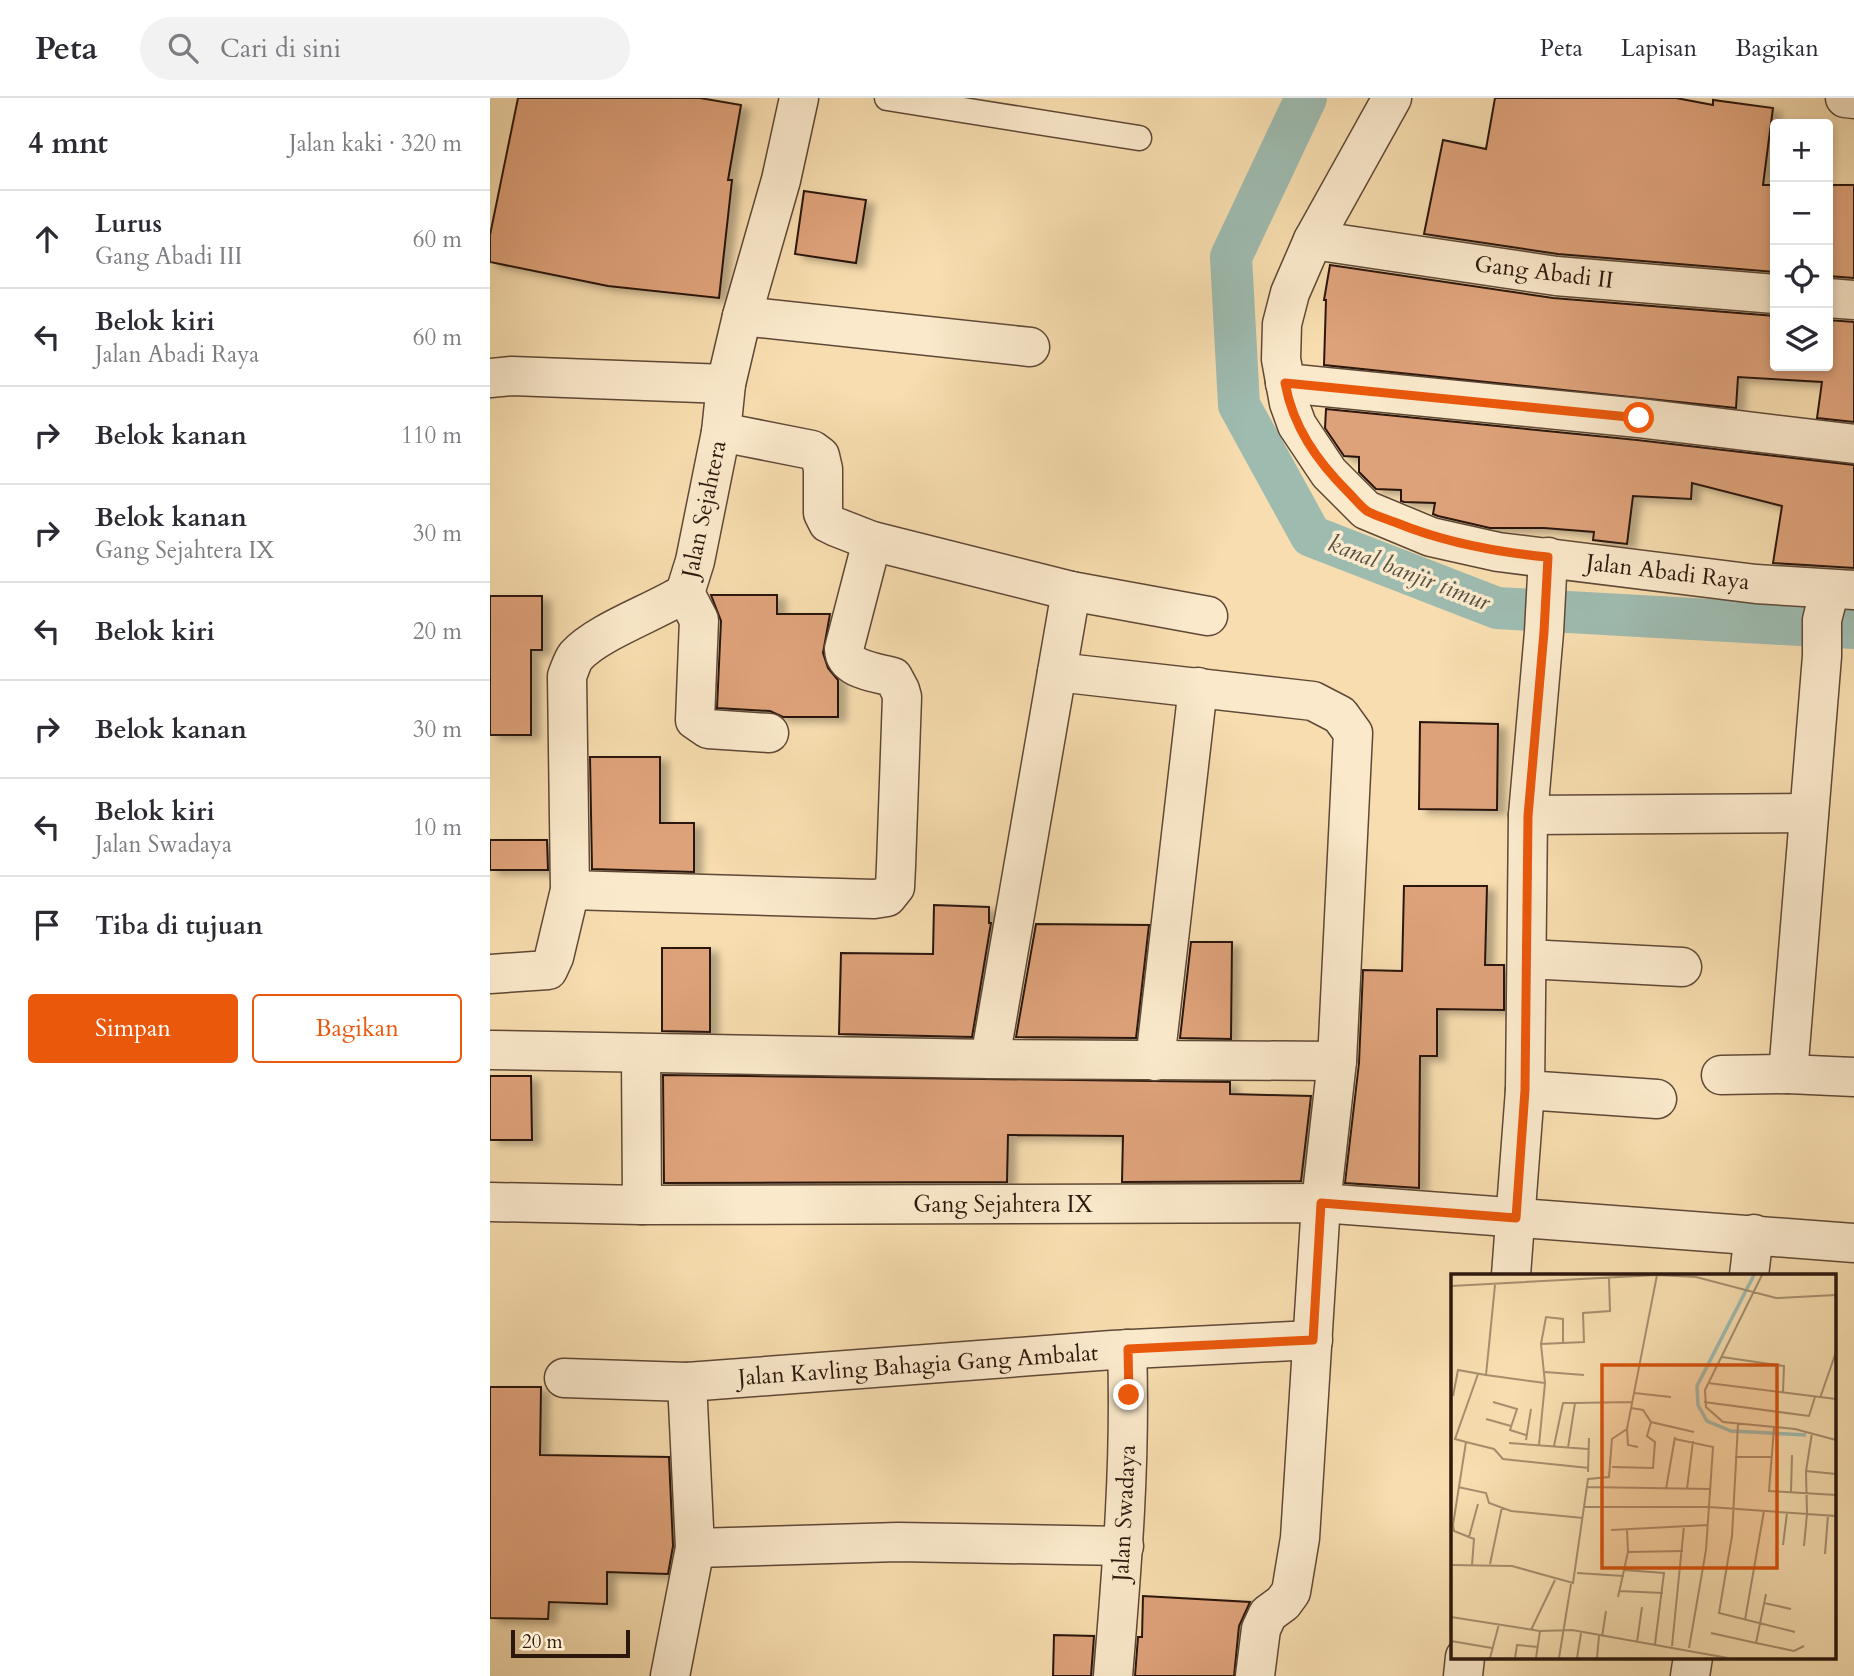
<!DOCTYPE html>
<html lang="id">
<head>
<meta charset="utf-8">
<style>
  body { margin:0; font-family:Cardo,serif; background:#f2f2f3; color:#2b2b33 }
  .controls { position:absolute; right:21px; top:21px; display:grid; overflow:hidden; border-radius:7px; box-shadow:0 4px 10px #0003 }
  .controls button { width:63px; height:63px; display:grid; place-items:center; padding:0; border:0; border-bottom:2px solid #e1e1e2; background:#fff; color:#2b2b33; font:35px sans-serif }
  .scale { position:absolute; left:21px; bottom:18px; width:119px; box-sizing:border-box; padding-left:7px; border:4px solid #2c170d; border-top:0; font-size:19px; line-height:24px; white-space:nowrap; color:#2c170d; -webkit-text-stroke:5px #fae9cb; paint-order:stroke }
  .stop { position:absolute; width:21px; height:21px; margin:-16px; border:5px solid #ea580c; border-radius:50%; background:#fff }
  .stop.end { background:#ea580c; border-color:#fff; box-shadow:0 2px 7px #0008 }
  .list { margin:0; padding:0; list-style:none }
  h2 { display:flex; justify-content:space-between; align-items:center; height:91px; margin:0; padding:0 28px; font-size:30px }
  h2 small { font-size:23px; font-weight:400; color:#7c7c81 }
  .list li { display:grid; grid-template-columns:46px 1fr auto; gap:21px; align-items:center; box-sizing:border-box; height:98px; padding:0 28px; border-top:2px solid #e1e1e2 }
  .list b { display:block; font-size:26px; white-space:nowrap }
  .list p { margin:0; font-size:23px; white-space:nowrap; color:#7c7c81 }
  .list em { font-size:23px; font-style:normal; color:#7c7c81 }
  .actions { display:flex; gap:14px; padding:21px 28px }
  .actions a { flex:1; padding:16px 0; border:2px solid #ea580c; border-radius:7px; text-align:center; font-size:24px; color:#ea580c }
  .actions .main { background:#ea580c; color:#fff }
  .icon { flex:none; width:38px; height:38px; fill:none; stroke:currentColor; stroke-width:2; stroke-linecap:round; stroke-linejoin:round }
  .map { position:relative; flex:none; width:1364px; height:1578px; overflow:hidden }
  header { display:flex; align-items:center; gap:42px; box-sizing:border-box; height:98px; padding:0 35px; background:#fff; border-bottom:2px solid #e1e1e2 }
  header strong { font-size:33px }
  nav { display:flex; gap:38px; margin-inline-start:auto; font-size:24px }
  .search { width:490px; height:63px; background:#f2f2f3; display:flex; align-items:center; gap:18px; box-sizing:border-box; padding:0 24px; border-radius:38px; color:#7c7c81; font-size:26px }
  main { display:flex }
  aside { flex:1; background:#fff }
  .map>svg:first-child { display:block }
  .lines { fill:none; stroke-linecap:round; stroke-linejoin:round }
  .canal { stroke:#9ebbb0; stroke-width:42 }
  .building { fill:#dea27a; stroke:#2c170d; stroke-width:2; filter:url(#shadow) }
  .service-casing { stroke:#5f4836; stroke-width:27 }
  .minor-casing { stroke:#5f4836; stroke-width:41 }
  .service { stroke:#fae9cb; stroke-width:24 }
  .minor { stroke:#fae9cb; stroke-width:38 }
  .route { stroke:#ea580c; stroke-width:9 }
  .labels { text-anchor:middle; dominant-baseline:central; stroke-width:7; stroke-linejoin:round; paint-order:stroke }
  .street-label { font-size:23px; fill:#2c170d; stroke:#fae9cb }
  .water-label { font-size:24px; font-style:italic; fill:#545046; stroke:#fae9cb }
  .inset-river { fill:none; stroke:#9ebbb0; stroke-width:3.5 }
  .inset-road { fill:none; stroke:#a68e6e; stroke-width:2 }
  .view { fill:#d5520c; fill-opacity:0.15; stroke:#d5520c; stroke-width:3.5 }
  .inset-edge { fill:none; stroke:#2c170d; stroke-width:3.5 }
</style>
</head>
<body>
<header>
<strong>Peta</strong>
<div class="search"><svg class="icon" aria-label="search" viewBox="0 0 24 24"><circle cx="10" cy="10" r="6"/><path d="M15 15l6 6"/></svg>Cari di sini</div>
<nav><a>Peta</a><a>Lapisan</a><a>Bagikan</a></nav>
</header>
<main>
<aside>
<h2>4 mnt<small>Jalan kaki · 320 m</small></h2>
<ul class="list">
<li><svg class="icon" aria-label="ahead" viewBox="0 0 24 24"><path d="M12 20V5M6 11l6-6 6 6"/></svg><div><b>Lurus</b><p>Gang Abadi III</p></div><em>60 m</em></li>
<li><svg class="icon" aria-label="left" viewBox="0 0 24 24"><path d="M17 20v-9H6M10 6l-5 5 5 5"/></svg><div><b>Belok kiri</b><p>Jalan Abadi Raya</p></div><em>60 m</em></li>
<li><svg class="icon" aria-label="right" viewBox="0 0 24 24"><path d="M7 20v-9h11M14 6l5 5-5 5"/></svg><div><b>Belok kanan</b></div><em>110 m</em></li>
<li><svg class="icon" aria-label="right" viewBox="0 0 24 24"><path d="M7 20v-9h11M14 6l5 5-5 5"/></svg><div><b>Belok kanan</b><p>Gang Sejahtera IX</p></div><em>30 m</em></li>
<li><svg class="icon" aria-label="left" viewBox="0 0 24 24"><path d="M17 20v-9H6M10 6l-5 5 5 5"/></svg><div><b>Belok kiri</b></div><em>20 m</em></li>
<li><svg class="icon" aria-label="right" viewBox="0 0 24 24"><path d="M7 20v-9h11M14 6l5 5-5 5"/></svg><div><b>Belok kanan</b></div><em>30 m</em></li>
<li><svg class="icon" aria-label="left" viewBox="0 0 24 24"><path d="M17 20v-9H6M10 6l-5 5 5 5"/></svg><div><b>Belok kiri</b><p>Jalan Swadaya</p></div><em>10 m</em></li>
<li><svg class="icon" aria-label="arrive" viewBox="0 0 24 24"><path d="M6 21V4h12l-3 4 3 4H6"/></svg><div><b>Tiba di tujuan</b></div></li>
</ul>
<div class="actions"><a class="main">Simpan</a><a>Bagikan</a></div>
</aside>
<div class="map">
<svg width="1364" height="1578" viewBox="0 0 1364 1578">
  <defs>
    <filter id="shadow"><feDropShadow dx="8" dy="4.5" stdDeviation="3.5" flood-color="#0004"/></filter>
  </defs>
  <rect width="100%" height="100%" fill="#f7ddaf"/>
  <filter id="stains"><feTurbulence type="fractalNoise" baseFrequency=".00286" numOctaves="4"/><feColorMatrix values="0 0 0 0 .2 0 0 0 0 .09 0 0 0 0 .02 0 0 0 .5 -.17"/></filter>
  <radialGradient id="worn" r=".72"><stop offset=".6" stop-color="#630" stop-opacity="0"/><stop offset="1" stop-color="#630" stop-opacity=".3"/></radialGradient>
  <g class="lines">
    <path class="canal" d="M816,0l-75,159 8,148 72,131 186,72 357,20"/>
  </g>
  <g class="building">
    <path d="M28,0h182l41,7 -13,75h4l-13,118 -111,-12 -118,-24v-27z"/>
    <path d="M1005,0h181l37,7v-5l60,8 -10,77h12v87l-217,-18 -134,-20 19,-94 43,9z"/>
    <path d="M1338,87h26v93l-26,-2z"/>
    <path d="M314,93l62,9 -10,63 -61,-9z"/>
    <path d="M840,167l223,33 222,18v50h53v-46l26,2v100l-37,-4 5,-36 -84,-5 -2,31 -412,-43 2,-65h-2z"/>
    <path d="M836,311l311,31 217,25v103l-81,-5 9,-57 -90,-23 -1,16 -58,-3 -6,48 -34,-4 1,-8 -50,-4h-54l-52,-12 -5,-2 2,-11 -31,-1 -3,-1v-11l-25,-1 -17,-17v-15l-15,-1 -19,-28z"/>
    <path d="M221,497h66v19h53l-7,39 5,15 10,12v37h-55l-13,-6 -53,-3 4,-87z"/>
    <path d="M0,498h52v54h-11v85h-41z"/>
    <path d="M930,624l78,2 -1,86 -78,-1z"/>
    <path d="M100,659h70v66h34v49l-102,-3z"/>
    <path d="M0,742h57l1,30h-58z"/>
    <path d="M914,788h83l-2,79h19v45l-67,-1v47h-17l-1,132 -74,-5 14,-120 4,-93 39,1z"/>
    <path d="M444,807l55,2v16h2l-19,114 -133,-3 2,-81 92,1z"/>
    <path d="M546,826l113,1 -13,113 -120,-1z"/>
    <path d="M701,844h41l-1,97 -51,-1z"/>
    <path d="M172,850h48v84l-48,-1z"/>
    <path d="M173,977l567,7v12l81,2 -10,85 -179,1 1,-46 -115,-1 -1,47 -343,1z"/>
    <path d="M0,978h41l1,64h-42z"/>
    <path d="M0,1289h51l-1,68 129,2 4,89 -5,28 -61,-2v32l-58,-2 -1,17 -58,-1z"/>
    <path d="M653,1498l107,6 -11,24 -5,50h-99l3,-39h4z"/>
    <path d="M564,1537l40,1 -3,40h-38z"/>
  </g>
  <g class="lines">
    <defs>
      <path id="service" d="M397,0l252,40"/>
      <g id="minor">
        <path d="M902,0l-79,142 -23,53 -8,31 -1,35 8,44 8,22 32,48 37,37 65,27 67,15 258,32 98,6"/>
        <path d="M1355,0l9,1"/>
        <path d="M823,142l243,36 219,18"/>
        <path d="M1338,200l26,2"/>
        <path d="M252,218l288,31"/>
        <path d="M0,280l22,-2 214,8"/>
        <path d="M795,285l354,35 215,26"/>
        <path d="M231,334l91,18 8,6 3,13v44l5,10 8,4 36,14 199,50 137,25"/>
        <path d="M1340,491l-8,31v36l-34,418 66,3"/>
        <path d="M195,495l14,27 -4,100 13,9 61,4"/>
        <path d="M567,574l256,29 27,14 13,18 -16,328 -16,142 -21,335 -9,54 -8,11 -15,11 -7,15 -6,47"/>
        <path d="M1038,717l281,-2"/>
        <path d="M80,792l304,9 13,-2 8,-10 1,-21 6,-169 -2,-7 -7,-13c-18,-5 -48,-7 -49,-28l28,-108"/>
        <path d="M1037,861l155,8"/>
        <path d="M0,876l58,-4 6,-13 16,-67 -3,-214c3,-7 5,-15 9,-20 21,-24 79,-44 109,-63l10,-32 26,-129 5,-48 16,-68 39,-136 18,-82"/>
        <path d="M0,952l500,9 347,2"/>
        <path d="M151,955l1,152"/>
        <path d="M500,961l81,-468"/>
        <path d="M665,963l43,-374"/>
        <path d="M1231,977l67,-1"/>
        <path d="M1035,992l132,9"/>
        <path d="M0,1104l152,3 679,-2 533,40"/>
        <path d="M1021,1177l14,-185 3,-275 16,-183 4,-75"/>
        <path d="M1259,1177l5,-41"/>
        <path d="M74,1280l123,4 425,-32 201,-10"/>
        <path d="M205,1450l203,-6 226,4"/>
        <path d="M180,1578l25,-128 -8,-166"/>
        <path d="M623,1578c9,-109 18,-218 14,-327"/>
        <path d="M973,1578l2,-19"/>
        <path d="M1200,1578l3,-19"/>
      </g>
    </defs>
    <use href="#service" class="service-casing"/>
    <use href="#minor" class="minor-casing"/>
    <use href="#service" class="service"/>
    <use href="#minor" class="minor"/>
  </g>
  <g class="lines">
    <path class="route" d="M639,1297l-1,-46 185,-9 8,-137 195,15 9,-128 3,-274 16,-184 4,-75c-53,-5 -102,-14 -151,-34 -10,-4 -21,-7 -30,-12 -7,-5 -13,-13 -19,-19 -31,-31 -55,-65 -63,-109l354,35"/>
  </g>
  <g class="labels">
    <g class="street-label">
      <text transform="translate(1054 174) rotate(7)">Gang Abadi II</text>
      <text transform="translate(214 411) rotate(-78)">Jalan Sejahtera</text>
      <text transform="translate(1178 474) rotate(7)">Jalan Abadi Raya</text>
      <text x="513" y="1106">Gang Sejahtera IX</text>
      <text transform="translate(428 1267) rotate(-4)">Jalan Kavling Bahagia Gang Ambalat</text>
      <text transform="translate(634 1415) rotate(-87)">Jalan Swadaya</text>
    </g>
    <g class="water-label">
      <text transform="translate(919 475) rotate(21)">kanal banjir timur</text>
    </g>
  </g>
  <g transform="translate(961 1176)">
    <rect width="385" height="385" fill="#f7ddaf"/>
    <path class="inset-river" d="M303,1l-57,111 1,19 9,16 24,10 75,4"/>
    <path class="inset-road" d="M311,1l-57,115 1,17 17,15 72,7 41,11M0,12l206,-11 39,2 80,21 60,-3M90,70l5,-27 17,2v24M271,83l62,9 -1,26M94,98l39,3M35,101l59,8M257,109l128,16M183,119l37,4M2,122l5,-26 28,5 9,-90M369,124l16,-46M42,128l24,7 -7,21 16,5M253,128l105,14 6,-19M180,134l12,2 8,12 43,10M35,145l25,7M287,150l-6,112 -13,77 76,19M323,154l-5,63 67,4M176,155l1,16 10,2M224,165l38,8 -7,103 -17,98M75,166l5,-31M15,168l28,7 9,10 86,9M58,169l79,6M88,171l6,-62 -4,-39 43,-2 -1,-29 27,-2 -1,-33M103,172l9,-43h12M117,174l7,-45 57,-1M284,183h36M161,193l41,1 2,-26 -8,-6 4,-14M355,197l30,3M137,198l1,-34M7,213l28,6 3,10 22,8 72,7M136,213l124,2M215,215l9,-52M236,215l6,-48M340,218l1,-37M133,233h125l98,7 -1,-43 6,-38M160,256l97,-5M18,263l9,-33M332,271l4,-32M353,272l3,-32 29,2M177,278l55,-1M374,280l3,-39M39,290l12,-57M0,291l61,1 61,17 15,-104 21,-2 3,-38 15,-10 30,-154M21,291l2,-26 -20,-8 -1,-6 13,-83 -11,-3 23,-65M173,296l40,3 -9,71M126,299l47,3M168,317l44,2M315,320l-10,49 38,8 10,-5M167,323l10,-45 -1,-22M313,329l27,6M0,343l89,14 32,-1 156,28M294,346l19,-109M80,356l24,-50M260,359l45,10M151,363l4,-26M0,367l41,7M186,368l5,-35M221,372l12,-120M39,384l9,-34M64,384l2,-13 21,2M85,384l4,-27M108,384l12,-74M126,384l4,-25M146,384l2,-22"/>
    <path class="view" d="M151,91h175v203h-175z"/>
    <rect width="385" height="385" class="inset-edge"/>
  </g>
  <rect width="100%" height="100%" filter="url(#stains)"/>
  <rect width="100%" height="100%" fill="url(#worn)"/>
</svg>
<div class="controls">
<button>+</button>
<button>−</button>
<button><svg class="icon" aria-label="locate" viewBox="0 0 24 24"><circle cx="12" cy="12" r="6"/><path d="M12 2v4M12 18v4M2 12h4M18 12h4"/></svg></button>
<button><svg class="icon" aria-label="layers" viewBox="0 0 24 24"><path d="M12 4l9 5-9 5-9-5zM3 14l9 5 9-5"/></svg></button>
</div>
<div class="scale">20 m</div>
<div class="stop" style="left:1149px;top:320px"></div>
<div class="stop end" style="left:639px;top:1297px"></div>
</div>
</main>
</body>
</html>
